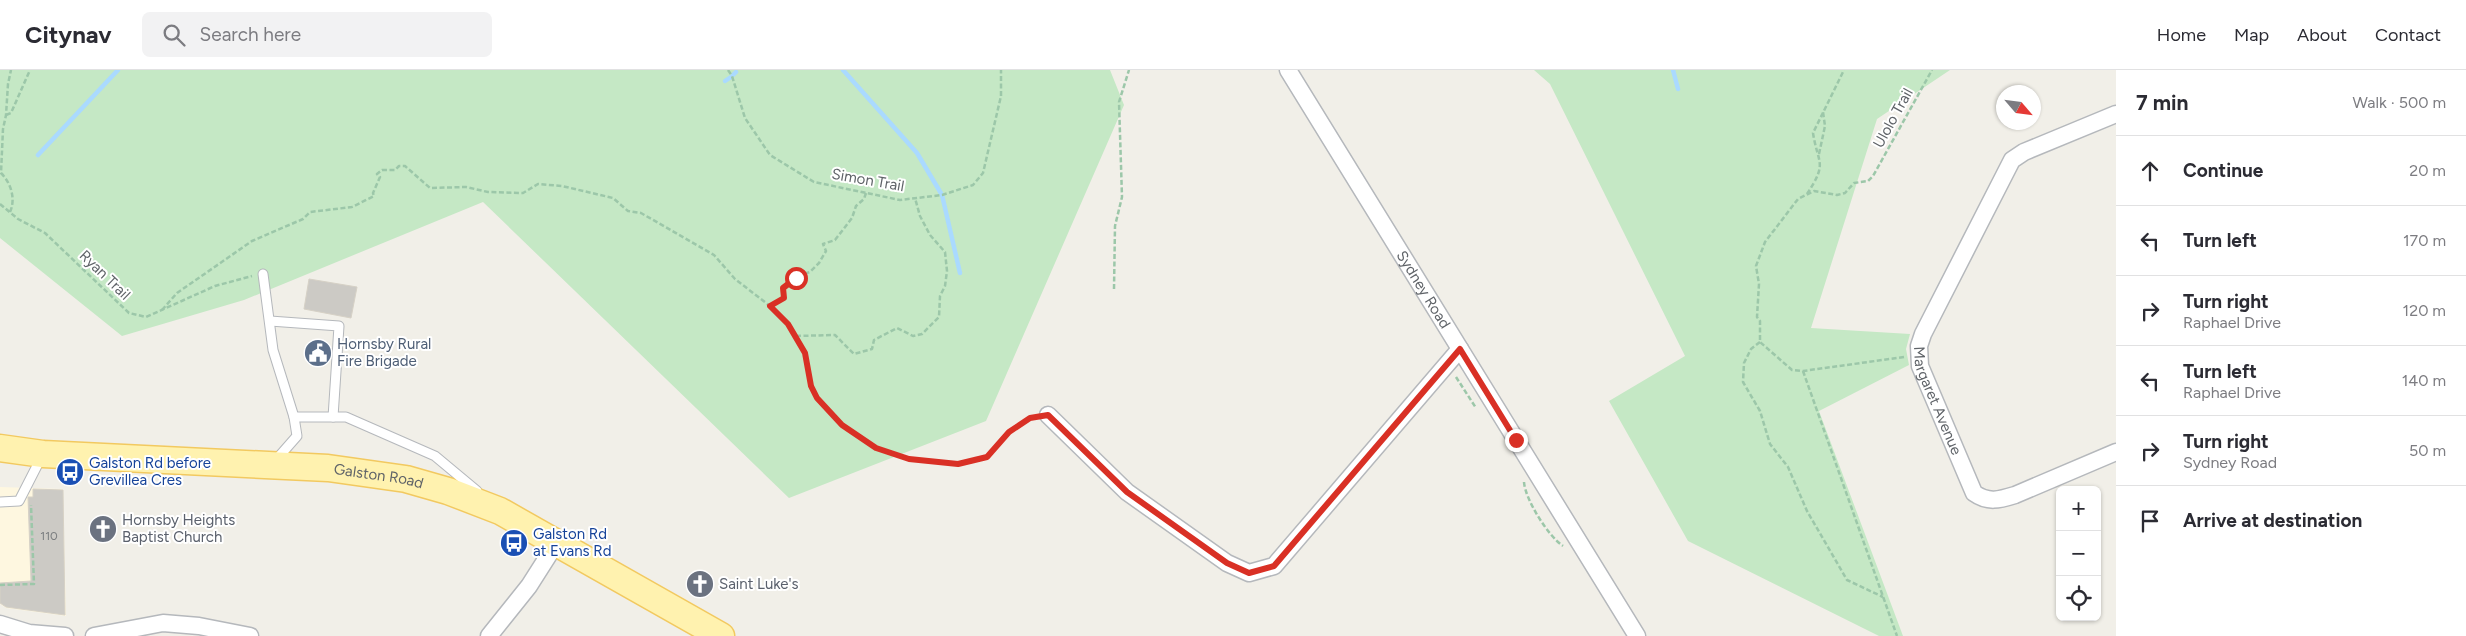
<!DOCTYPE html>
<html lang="en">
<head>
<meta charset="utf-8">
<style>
  body { margin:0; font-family:Figtree,sans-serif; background:#f2f2f3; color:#2b2b33 }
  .controls { position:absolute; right:15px; bottom:15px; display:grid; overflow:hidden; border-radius:8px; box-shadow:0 1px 4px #0004 }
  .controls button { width:45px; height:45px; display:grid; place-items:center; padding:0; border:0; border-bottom:1px solid #e1e1e2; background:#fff; color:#2b2b33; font:25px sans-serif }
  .compass { position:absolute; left:1996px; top:15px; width:45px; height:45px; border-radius:50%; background:#fff; box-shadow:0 1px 4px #0004; rotate:118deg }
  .stop { position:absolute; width:15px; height:15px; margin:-11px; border:4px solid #d93025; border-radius:50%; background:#fff }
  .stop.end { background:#d93025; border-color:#fff; box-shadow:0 1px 5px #0008 }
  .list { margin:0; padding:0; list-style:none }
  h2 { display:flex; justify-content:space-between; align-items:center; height:65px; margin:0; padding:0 20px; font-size:21px }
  h2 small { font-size:16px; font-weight:400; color:#7c7c81 }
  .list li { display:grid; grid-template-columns:32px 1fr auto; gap:15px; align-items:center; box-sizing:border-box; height:70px; padding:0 20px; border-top:1px solid #e1e1e2 }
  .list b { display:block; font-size:19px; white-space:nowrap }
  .list p { margin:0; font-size:16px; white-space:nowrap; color:#7c7c81 }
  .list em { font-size:16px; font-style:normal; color:#7c7c81 }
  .icon { flex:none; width:28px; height:28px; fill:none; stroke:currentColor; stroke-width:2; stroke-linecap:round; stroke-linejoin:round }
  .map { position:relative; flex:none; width:2116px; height:566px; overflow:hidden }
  header { display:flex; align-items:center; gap:30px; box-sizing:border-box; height:70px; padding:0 25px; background:#fff; border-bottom:1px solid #e1e1e2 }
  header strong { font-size:24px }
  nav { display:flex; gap:28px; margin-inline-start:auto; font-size:18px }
  .search { width:350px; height:45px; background:#f2f2f3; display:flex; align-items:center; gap:12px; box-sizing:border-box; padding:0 18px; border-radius:8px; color:#7c7c81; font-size:19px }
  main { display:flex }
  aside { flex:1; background:#fff }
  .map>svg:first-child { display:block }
  .commercial { fill:#fef7e0 }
  .green { fill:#c5e8c5 }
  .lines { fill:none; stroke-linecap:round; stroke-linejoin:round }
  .stream { stroke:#aadaff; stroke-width:4.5 }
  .building { fill:#cccac5; stroke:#d6d1c6 }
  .service-casing { stroke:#b5b8bc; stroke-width:11 }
  .minor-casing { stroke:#b5b8bc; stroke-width:19 }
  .primary-casing { stroke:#f2c960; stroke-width:29 }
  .path { stroke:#9cc7a9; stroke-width:2.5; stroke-dasharray:5 2.5; stroke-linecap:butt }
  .service { stroke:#fff; stroke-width:9 }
  .minor { stroke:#fff; stroke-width:16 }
  .primary { stroke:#fff2af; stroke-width:26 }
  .route { stroke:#d93025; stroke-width:6 }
  .labels { text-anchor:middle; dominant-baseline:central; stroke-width:4; stroke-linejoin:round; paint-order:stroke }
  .number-label { font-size:12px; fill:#7a7d7f }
  .street-label { font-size:15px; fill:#5f6368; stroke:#fff }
  .service-label { font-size:15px; fill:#4e5e75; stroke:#fff; text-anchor:start }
  .transit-label { font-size:15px; fill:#164399; stroke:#fff; text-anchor:start }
  .worship-label { font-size:15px; fill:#5b616d; stroke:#fff; text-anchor:start }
</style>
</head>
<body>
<header>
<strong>Citynav</strong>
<div class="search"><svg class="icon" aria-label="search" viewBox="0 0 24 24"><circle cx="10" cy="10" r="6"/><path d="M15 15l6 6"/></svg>Search here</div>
<nav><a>Home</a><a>Map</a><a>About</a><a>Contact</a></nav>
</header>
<main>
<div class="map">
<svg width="2116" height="566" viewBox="0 0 2116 566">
  <rect width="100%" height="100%" fill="#f1efe8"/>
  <path class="commercial" d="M0,417l63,2 3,127 -60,-8 -6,-4z"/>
  <g class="green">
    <path d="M0,0h1110l14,35 -138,316 -197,77 -306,-296 -239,98 -122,36 -122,-98z"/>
    <path d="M1534,0h416l-73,49 -66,209 99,6 -4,15 3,16 -90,46 84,225h-24l-191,-95 -79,-140 76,-45 -135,-272z"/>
  </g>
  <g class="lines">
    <g class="stream">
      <path d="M843,0l74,83 25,42 18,78"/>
      <path d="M1673,0l5,19"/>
      <path d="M733,5l3,-3"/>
      <path d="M725,11l6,-4"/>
      <path d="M38,85l80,-85"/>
    </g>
  </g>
  <g class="building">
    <path d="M309,209l48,8 -6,31 -47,-9z"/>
    <path d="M33,419l30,1 2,125 -59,-8 -6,-4v-20l31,-2 -3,-84h5z"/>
  </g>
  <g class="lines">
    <defs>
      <g id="service">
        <path d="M263,204l10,76 21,67"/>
        <path d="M270,251l69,5 -6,91"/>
        <path d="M275,391l22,-25 -3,-19h52l89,39 42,35"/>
        <path d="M0,432l19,-1 23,-45"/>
      </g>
      <g id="minor">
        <path id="s1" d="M1288,0l349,566"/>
        <path id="s2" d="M2116,44l-92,38 -12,8 -89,174 -4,12 1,20 54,127c14,10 25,7 41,2l101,-43"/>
        <path d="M1048,345l79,77 100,71 22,10 25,-7 186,-217"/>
        <path d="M0,554l29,9 36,3"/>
        <path d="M94,566l69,-13 36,3 51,10"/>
        <path d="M489,566l40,-50 28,-44"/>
      </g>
      <g id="primary">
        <path id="s3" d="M0,378l43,6 285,14 78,11 42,12 52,20 221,125"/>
      </g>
    </defs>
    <use href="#service" class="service-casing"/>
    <use href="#minor" class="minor-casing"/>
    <use href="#primary" class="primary-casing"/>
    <g class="path">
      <path d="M728,0l4,6 13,42 25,37 44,27 86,18 42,-5 31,-10 10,-12 18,-77v-26"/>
      <path d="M6,45l5,-2 19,-43"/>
      <path d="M1819,84l6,-28 -2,-14"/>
      <path d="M1807,124c21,-32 11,-29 6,-61l31,-63"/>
      <path d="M0,134l18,15 27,14 84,80 17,4 69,-31 37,-10"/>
      <path d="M10,142c6,-13 1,-29 -9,-39l2,-44 3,-14 2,-31 3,-14"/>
      <path d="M1114,219l1,-63 7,-29 -3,-95 10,-32"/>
      <path d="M770,236l14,-8 -1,-10 16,-13 11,-3 9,-9 7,-12 -3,-7 12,-4 17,-22 4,-12 8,-7 2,-6"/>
      <path d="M162,240l15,-17 75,-52 51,-22 7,-7 42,-5 22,-11 -1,-3 7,-16 -3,-3 5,-4h13l4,-4h6l25,22 36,-1 22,5 35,1 15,-9 24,2 51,12 15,13 13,2 73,42 21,24 35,27 18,18 17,29 6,33 6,12 25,27 34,23 33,11 49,6 29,-8 22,-24 25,-16"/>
      <path d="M796,266l39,-1 19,19 18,-5 2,-9 23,-12 16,8 9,-2 17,-17 1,-21 5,-10 2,-15 -2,-19 -15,-17 -10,-19 -5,-18"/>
      <path d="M1760,272l-9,7 -7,14 -1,19 17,29 10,33 18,23 19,44 40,69 36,17"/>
      <path d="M1904,287l-101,14 -11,-1 -32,-28v-21l-3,-4 2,-33 -3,-18 9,-24 33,-43 16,-8 23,4 8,-2 9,-10 14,-2 5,-5 59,-106"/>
      <path d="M1803,301l94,265"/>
      <path d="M1456,307l20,31"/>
      <path d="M1524,412c1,17 24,54 39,64"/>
      <path d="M0,515l34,-1 -3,-79"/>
    </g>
    <use href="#service" class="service"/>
    <use href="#minor" class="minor"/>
    <use href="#primary" class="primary"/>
  </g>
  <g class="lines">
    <path class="route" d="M796,208l-13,10 1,10 -14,8 18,18 17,29 6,33 6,12 25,27 34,23 33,11 49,5 29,-7 22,-25 21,-14 18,-3 79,77 100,71 22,10 25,-7 186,-217 56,91"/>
  </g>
  <defs>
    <symbol id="civic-disc" viewBox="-11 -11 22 22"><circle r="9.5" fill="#5c6f8a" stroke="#fff"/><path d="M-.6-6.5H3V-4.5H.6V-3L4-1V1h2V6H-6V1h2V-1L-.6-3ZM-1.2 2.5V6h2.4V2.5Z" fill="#fff"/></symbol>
    <symbol id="bus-disc" viewBox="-11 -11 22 22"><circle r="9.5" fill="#1a4fb4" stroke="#fff"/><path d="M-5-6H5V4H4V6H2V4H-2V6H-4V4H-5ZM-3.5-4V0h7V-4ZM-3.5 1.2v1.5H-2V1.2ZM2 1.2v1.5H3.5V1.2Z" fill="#fff"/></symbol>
    <symbol id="church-disc" viewBox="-11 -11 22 22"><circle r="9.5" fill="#6b7280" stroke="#fff"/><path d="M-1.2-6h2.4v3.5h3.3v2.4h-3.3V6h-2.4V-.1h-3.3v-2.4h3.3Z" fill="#fff"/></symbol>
  </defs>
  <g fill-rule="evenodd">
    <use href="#civic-disc" x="302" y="267" width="32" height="32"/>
    <use href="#bus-disc" x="54" y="386" width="32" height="32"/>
    <use href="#church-disc" x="87" y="443" width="32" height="32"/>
    <use href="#bus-disc" x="498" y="457" width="32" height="32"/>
    <use href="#church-disc" x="684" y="498" width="32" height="32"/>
  </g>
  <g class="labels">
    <g class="number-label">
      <text x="49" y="466">110</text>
    </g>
    <g class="street-label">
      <text transform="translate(1893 48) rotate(-61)">Ulolo Trail</text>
      <text transform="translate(868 110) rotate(10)">Simon Trail</text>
      <text transform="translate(105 205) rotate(44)">Ryan Trail</text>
      <text stroke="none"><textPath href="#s1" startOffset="258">Sydney Road</textPath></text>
      <text stroke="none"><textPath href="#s2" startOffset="380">Margaret Avenue</textPath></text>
      <text stroke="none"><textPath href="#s3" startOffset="380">Galston Road</textPath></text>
    </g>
    <g class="service-label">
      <text x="337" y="274">Hornsby Rural<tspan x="337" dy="17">Fire Brigade</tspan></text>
    </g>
    <g class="transit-label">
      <text x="89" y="393">Galston Rd before<tspan x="89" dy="17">Grevillea Cres</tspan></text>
      <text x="533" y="464">Galston Rd<tspan x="533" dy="17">at Evans Rd</tspan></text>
    </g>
    <g class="worship-label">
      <text x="122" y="450">Hornsby Heights<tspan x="122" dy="17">Baptist Church</tspan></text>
      <text x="719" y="514">Saint Luke's</text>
    </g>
  </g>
</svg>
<div class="controls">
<button>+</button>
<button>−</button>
<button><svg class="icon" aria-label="locate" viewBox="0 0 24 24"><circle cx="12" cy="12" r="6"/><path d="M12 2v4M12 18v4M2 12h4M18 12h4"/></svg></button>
</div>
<svg class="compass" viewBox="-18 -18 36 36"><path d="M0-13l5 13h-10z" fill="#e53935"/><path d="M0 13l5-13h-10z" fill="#7c7c81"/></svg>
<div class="stop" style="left:796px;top:208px"></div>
<div class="stop end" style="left:1516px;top:370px"></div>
</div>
<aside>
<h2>7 min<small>Walk · 500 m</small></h2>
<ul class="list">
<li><svg class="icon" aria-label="ahead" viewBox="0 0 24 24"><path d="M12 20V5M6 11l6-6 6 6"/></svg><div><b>Continue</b></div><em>20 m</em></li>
<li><svg class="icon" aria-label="left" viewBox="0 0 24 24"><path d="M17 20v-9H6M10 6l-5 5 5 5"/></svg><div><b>Turn left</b></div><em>170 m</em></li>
<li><svg class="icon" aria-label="right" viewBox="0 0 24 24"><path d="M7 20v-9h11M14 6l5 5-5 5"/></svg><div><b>Turn right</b><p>Raphael Drive</p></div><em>120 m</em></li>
<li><svg class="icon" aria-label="left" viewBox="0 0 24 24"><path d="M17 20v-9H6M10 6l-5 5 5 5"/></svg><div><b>Turn left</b><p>Raphael Drive</p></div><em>140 m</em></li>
<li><svg class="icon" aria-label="right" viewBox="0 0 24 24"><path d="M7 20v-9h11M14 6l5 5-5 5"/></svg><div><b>Turn right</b><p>Sydney Road</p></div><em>50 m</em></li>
<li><svg class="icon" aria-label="arrive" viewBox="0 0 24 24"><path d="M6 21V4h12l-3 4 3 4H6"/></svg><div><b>Arrive at destination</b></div></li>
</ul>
</aside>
</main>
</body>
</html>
